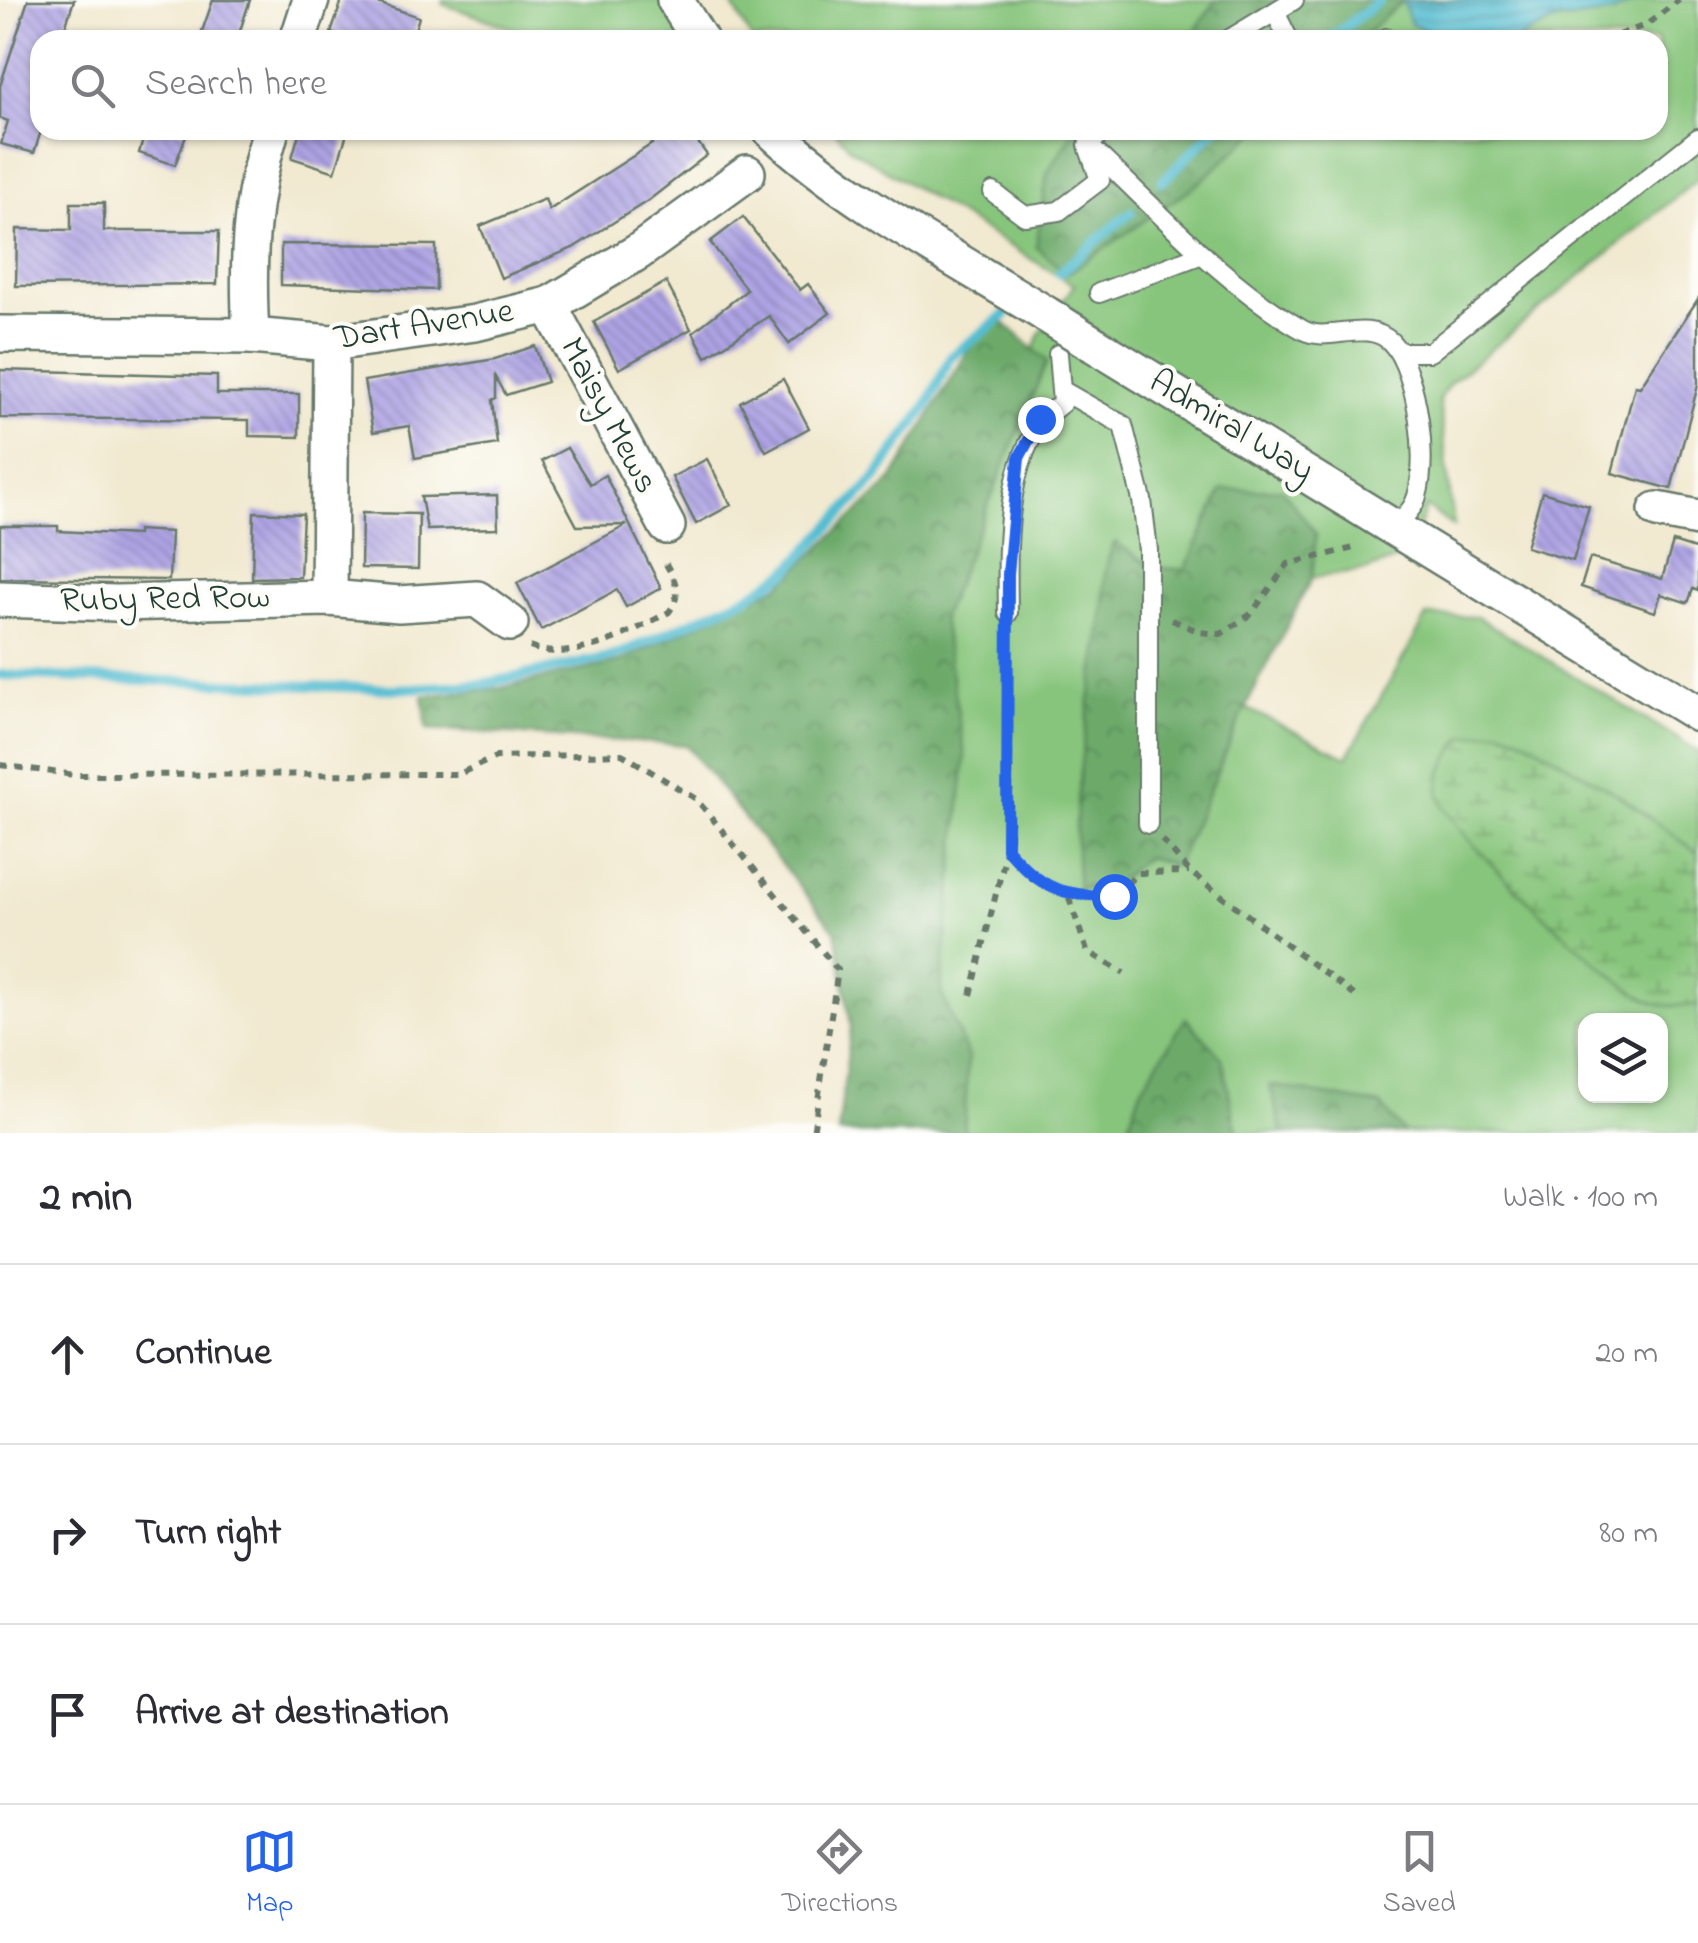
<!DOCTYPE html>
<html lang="en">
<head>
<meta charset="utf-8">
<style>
  body { margin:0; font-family:"Indie Flower",sans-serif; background:#f2f2f3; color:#2b2b33 }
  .controls { position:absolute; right:30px; bottom:30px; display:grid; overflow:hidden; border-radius:20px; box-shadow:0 2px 8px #0004 }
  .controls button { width:90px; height:90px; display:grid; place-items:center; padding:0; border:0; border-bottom:2px solid #e1e1e2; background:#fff; color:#2b2b33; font:50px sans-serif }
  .stop { position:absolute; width:30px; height:30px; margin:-22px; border:8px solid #2563eb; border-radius:50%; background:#fff }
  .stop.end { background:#2563eb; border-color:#fff; box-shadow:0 2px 10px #0008 }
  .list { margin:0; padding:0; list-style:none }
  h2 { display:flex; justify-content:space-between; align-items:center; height:130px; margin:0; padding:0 40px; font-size:42px }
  h2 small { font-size:32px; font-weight:400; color:#7c7c81 }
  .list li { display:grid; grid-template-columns:65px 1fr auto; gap:30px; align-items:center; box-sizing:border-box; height:180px; padding:0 40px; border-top:2px solid #e1e1e2 }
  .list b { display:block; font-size:38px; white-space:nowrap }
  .list em { font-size:32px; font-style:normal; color:#7c7c81 }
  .icon { flex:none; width:55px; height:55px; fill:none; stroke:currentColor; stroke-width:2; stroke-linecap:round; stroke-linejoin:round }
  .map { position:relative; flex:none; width:1698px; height:1133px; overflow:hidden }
  .search { position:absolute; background:#fff; box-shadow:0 2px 8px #0004; left:30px; right:30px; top:30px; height:110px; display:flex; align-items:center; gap:25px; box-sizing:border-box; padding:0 35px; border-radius:30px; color:#7c7c81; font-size:38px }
  .sheet { height:670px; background:#fff }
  nav { display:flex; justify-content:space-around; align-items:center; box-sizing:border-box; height:140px; border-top:2px solid #e1e1e2; background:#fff; font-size:28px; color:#7c7c81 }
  nav a { display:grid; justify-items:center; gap:5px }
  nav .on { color:#2563eb }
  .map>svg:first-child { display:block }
  .green { fill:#87c57b; stroke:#538158; stroke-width:2.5; fill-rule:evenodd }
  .forest { fill:url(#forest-crowns); stroke:#467450; stroke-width:2.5 }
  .wetland { fill:url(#wetland-marsh); stroke:#538158; stroke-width:2.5 }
  .water { fill:url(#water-rules); stroke:#3a7d83; stroke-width:2.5 }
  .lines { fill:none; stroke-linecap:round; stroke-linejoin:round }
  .stream { stroke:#55bdd2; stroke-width:10 }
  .building { fill:url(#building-back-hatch) }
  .service-casing { stroke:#68796b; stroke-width:22 }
  .minor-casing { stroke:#68796b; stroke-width:40 }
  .path { stroke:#68796b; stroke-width:6; stroke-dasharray:8 8; stroke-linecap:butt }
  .service { stroke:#fff; stroke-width:18 }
  .minor { stroke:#fff; stroke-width:35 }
  .minor-bridge-casing { stroke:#68796b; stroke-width:40; stroke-linecap:butt }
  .minor-bridge { stroke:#fff; stroke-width:35 }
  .route { stroke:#2563eb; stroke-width:12 }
  .labels { text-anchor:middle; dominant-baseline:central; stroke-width:8; stroke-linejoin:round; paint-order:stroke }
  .street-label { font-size:35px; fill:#1f3d34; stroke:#fdfcf7 }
</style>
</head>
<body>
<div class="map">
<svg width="1698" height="1133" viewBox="0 0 1698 1133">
  <defs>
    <pattern id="forest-crowns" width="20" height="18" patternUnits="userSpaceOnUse" patternTransform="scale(2.5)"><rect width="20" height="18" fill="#6daa6b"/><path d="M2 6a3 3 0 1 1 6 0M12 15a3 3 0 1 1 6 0" fill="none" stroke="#598c59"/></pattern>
    <pattern id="wetland-marsh" width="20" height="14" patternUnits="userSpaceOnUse" patternTransform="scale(2.5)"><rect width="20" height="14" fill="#87c57b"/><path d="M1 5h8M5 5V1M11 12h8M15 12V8" fill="none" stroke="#6ea166"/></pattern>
    <pattern id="water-rules" width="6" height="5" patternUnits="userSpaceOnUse" patternTransform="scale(2.5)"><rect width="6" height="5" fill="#55bdd2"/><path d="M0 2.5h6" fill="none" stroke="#469bab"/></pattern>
    <pattern id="building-back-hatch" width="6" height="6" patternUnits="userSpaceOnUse" patternTransform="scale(2.5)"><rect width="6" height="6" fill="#aea3e4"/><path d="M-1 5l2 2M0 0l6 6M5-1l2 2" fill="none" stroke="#8d86ba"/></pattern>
  </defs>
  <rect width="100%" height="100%" fill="#fdfcf7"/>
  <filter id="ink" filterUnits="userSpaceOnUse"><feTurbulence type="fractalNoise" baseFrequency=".01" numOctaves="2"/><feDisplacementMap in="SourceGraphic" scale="20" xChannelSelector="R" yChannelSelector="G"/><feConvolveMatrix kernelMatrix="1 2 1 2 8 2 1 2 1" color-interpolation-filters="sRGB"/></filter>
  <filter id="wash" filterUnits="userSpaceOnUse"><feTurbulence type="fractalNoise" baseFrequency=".0048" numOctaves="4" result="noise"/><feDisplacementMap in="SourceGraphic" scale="40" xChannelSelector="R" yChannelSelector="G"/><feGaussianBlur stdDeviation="2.25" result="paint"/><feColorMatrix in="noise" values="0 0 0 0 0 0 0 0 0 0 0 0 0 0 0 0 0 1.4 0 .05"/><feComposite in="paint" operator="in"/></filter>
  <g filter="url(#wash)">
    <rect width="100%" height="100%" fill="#f1e9d0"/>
    <g class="green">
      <path d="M443,0h219l26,40h-142l-103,-36z"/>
      <path d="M730,0h968v179l-248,204 -11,16 15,128 -28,-20 -18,48 -40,15 -56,8 -67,130 102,49 80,-141 50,1 221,134v382h-827l10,-190 63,-337 96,-273 34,-48 -223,-136 -17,-19h824v-90h-906zM1586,1021h74v75h-74z"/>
    </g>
    <g class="forest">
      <path d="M1216,0h188l-45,40h-170z"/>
      <path d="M1075,130h183l-59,53 -132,91 -31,-27 11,-74z"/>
      <path d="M1002,321l45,40 -105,256 23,139 -24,236 27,64 -4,77h-126l13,-107 -15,-94 -150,-187 -259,-16 -4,-33 78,-8 118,-26 161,-77 112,-105 79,-135z"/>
      <path d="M1282,489l34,45 -4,43 -67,131 -69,158 -29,-9 -36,30 -33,2c-9,-88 11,-176 24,-264 5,-33 -3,-50 13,-83l38,25 32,3 37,-80z"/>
      <path d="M1186,1018l36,40 15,75h-111l15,-44z"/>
      <path d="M1270,1085l111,20 23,28h-122z"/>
    </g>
    <path class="wetland" d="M1499,730l24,8 97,58 78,57v153c-14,-1 -34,1 -46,-4 -34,-12 -202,-169 -211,-202 -7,-24 9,-44 21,-63z"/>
    <path class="water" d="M1640,0l-28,13 -57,8 -40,19h-67l-37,-16 -8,-23z"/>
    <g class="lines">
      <g class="stream">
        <path d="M1328,40l52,-40"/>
        <path d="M1162,182l52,-52"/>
        <path d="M1059,273l72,-61"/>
        <path d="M0,675l395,14 88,-5 132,-28 132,-59 40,-25 88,-93 53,-75 23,-47 55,-43"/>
      </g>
    </g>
    <g id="blocks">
      <g class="building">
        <path d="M28,0h46l-13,40h-21v94l-6,19 -33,-9 7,-23 -8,-3v-32z"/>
        <path d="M213,0h37l-13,40h-38z"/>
        <path d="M342,0h27l50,17 -7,23h-61l-20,-7z"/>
        <path d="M146,130h42l-13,35 -36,-12z"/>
        <path d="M300,130h48l-13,42 -43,-14z"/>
        <path d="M641,130h48l18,25 -58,45 -76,48 -72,30 -21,-52 65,-27 4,11 103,-66z"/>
        <path d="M71,203h33v28h115l-2,53 -201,2 1,-57 54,1z"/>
        <path d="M743,217l57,73 8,-6 22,29 -41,31 -20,-28 -63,41 -13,-25 54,-42 -37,-48z"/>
        <path d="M281,244l155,1v45l-155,-5z"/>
        <path d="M666,282l25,47 -72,40 -25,-47z"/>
        <path d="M1698,299v86l-27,104 -59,-16 23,-87 5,1z"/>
        <path d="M535,346l12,36 -41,13 -10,-18v21l-4,2 5,44 -82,14 -6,-32 -36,6 -9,-51 131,-22z"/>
        <path d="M0,370l217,6v18h82v43l-50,-1v-16l-249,-2z"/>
        <path d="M783,379l26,49 -43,23 -26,-49z"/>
        <path d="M567,448l23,36 15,-9 56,113 -35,19 -9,-17 -76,40 -24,-47 110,-58 -50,1 -35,-65z"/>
        <path d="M707,459l24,46 -35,19 -24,-47z"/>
        <path d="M1542,492l47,14 -16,55 -47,-14z"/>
        <path d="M497,495l1,33 -71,2 -6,-33z"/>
        <path d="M254,512l49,2 -3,63 -48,1z"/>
        <path d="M362,513l57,1 -1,55 -57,-1z"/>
        <path d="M0,526h58v5l79,4v-5l34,2 -2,48 -169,-2z"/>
        <path d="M1673,542l25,8v41l-5,-2 -5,14 -27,-9 -6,18 -74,-25 9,-29 72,21z"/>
      </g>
    </g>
  </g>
  <g filter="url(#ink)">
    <use href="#blocks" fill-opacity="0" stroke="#68796b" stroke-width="2.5"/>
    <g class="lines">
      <defs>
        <g id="service">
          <path d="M1275,12l14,28"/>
          <path d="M1228,40l66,-40"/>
          <path d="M1382,40l4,-2"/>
          <path d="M1105,130l-17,15c66,61 136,140 215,185 25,14 63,-12 88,12 27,28 40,127 23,162 -5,9 -13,16 -20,24"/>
          <path d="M993,192l32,24 34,-5 41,-31 -11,-31"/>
          <path d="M1099,293l103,-39"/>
          <path d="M1400,352h30l268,-214"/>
          <path d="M1065,392l58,33 19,75 6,50v274"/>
          <path d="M1008,613c-1,-68 -5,-169 54,-210l-4,-49"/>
        </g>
        <g id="minor">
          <path d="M675,0l25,40"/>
          <path d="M298,40l13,-40"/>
          <path d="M771,130c81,75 183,127 276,185"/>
          <path d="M549,305l118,221"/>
          <path d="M0,334l251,2 80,7 144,-20 74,-18 89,-53 109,-79"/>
          <path d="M251,336c-4,-72 -2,-136 20,-206"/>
          <path d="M1095,345l603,369"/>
          <path d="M1657,510l41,8"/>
          <path d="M329,598l2,-255"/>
          <path d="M0,599l116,4 213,-5 70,6 78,-5 33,24"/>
        </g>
      </defs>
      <use href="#service" class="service-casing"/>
      <use href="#minor" class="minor-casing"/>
      <g class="path">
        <path d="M1604,40l42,-15 33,-25"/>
        <path d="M1172,620l28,12 21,2 30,-20 37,-50 70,-17"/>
        <path d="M530,647c43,17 102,-15 139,-35 15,-20 5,-34 -6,-53"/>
        <path d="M0,765l75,10 384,-1 37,-17 126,-3 74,45 142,171 -25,163"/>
        <path d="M1162,840l28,32 164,123"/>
        <path d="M1008,850l28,32 32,13 19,56 37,22"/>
        <path d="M1068,895l46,1 24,-23 51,-1"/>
        <path d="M971,995l39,-158 -1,-203"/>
      </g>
      <use href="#service" class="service"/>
      <use href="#minor" class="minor"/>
      <defs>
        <path id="minor-bridge" d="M1047,315l48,30"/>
      </defs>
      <use href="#minor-bridge" class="minor-bridge-casing"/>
      <use href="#minor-bridge" class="minor-bridge"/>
    </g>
  </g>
  <g class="lines" filter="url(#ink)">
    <path class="route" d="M1040,419l-21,39 -11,116 -1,275c37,42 52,46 107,47"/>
  </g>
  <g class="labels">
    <g class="street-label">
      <text transform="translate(424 326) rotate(-9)">Dart Avenue</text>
      <text transform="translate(608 416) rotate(62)">Maisy Mews</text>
      <text transform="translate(1231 427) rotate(31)">Admiral Way</text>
      <text transform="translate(165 600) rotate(-1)">Ruby Red Row</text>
    </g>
  </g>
</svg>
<div class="controls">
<button><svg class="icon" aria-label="layers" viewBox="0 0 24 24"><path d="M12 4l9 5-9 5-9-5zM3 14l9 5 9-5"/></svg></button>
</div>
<div class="stop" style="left:1114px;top:896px"></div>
<div class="stop end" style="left:1040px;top:419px"></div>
<div class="search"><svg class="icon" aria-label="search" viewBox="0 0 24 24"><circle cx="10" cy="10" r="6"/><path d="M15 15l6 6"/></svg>Search here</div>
</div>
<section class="sheet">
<h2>2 min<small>Walk · 100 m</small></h2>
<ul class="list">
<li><svg class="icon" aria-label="ahead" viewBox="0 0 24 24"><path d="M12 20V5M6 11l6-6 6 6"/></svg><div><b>Continue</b></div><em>20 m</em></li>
<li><svg class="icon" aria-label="right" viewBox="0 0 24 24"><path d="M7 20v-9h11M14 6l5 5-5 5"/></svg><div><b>Turn right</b></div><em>80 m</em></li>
<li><svg class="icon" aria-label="arrive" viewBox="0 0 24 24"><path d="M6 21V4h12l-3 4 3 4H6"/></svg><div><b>Arrive at destination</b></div></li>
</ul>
</section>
<nav>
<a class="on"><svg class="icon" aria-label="map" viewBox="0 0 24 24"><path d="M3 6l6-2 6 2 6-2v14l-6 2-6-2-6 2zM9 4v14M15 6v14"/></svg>Map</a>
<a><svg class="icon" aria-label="directions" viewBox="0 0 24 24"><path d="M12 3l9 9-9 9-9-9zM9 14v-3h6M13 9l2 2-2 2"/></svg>Directions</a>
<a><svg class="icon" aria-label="saved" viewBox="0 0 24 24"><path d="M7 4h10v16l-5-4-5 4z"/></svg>Saved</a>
</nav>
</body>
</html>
